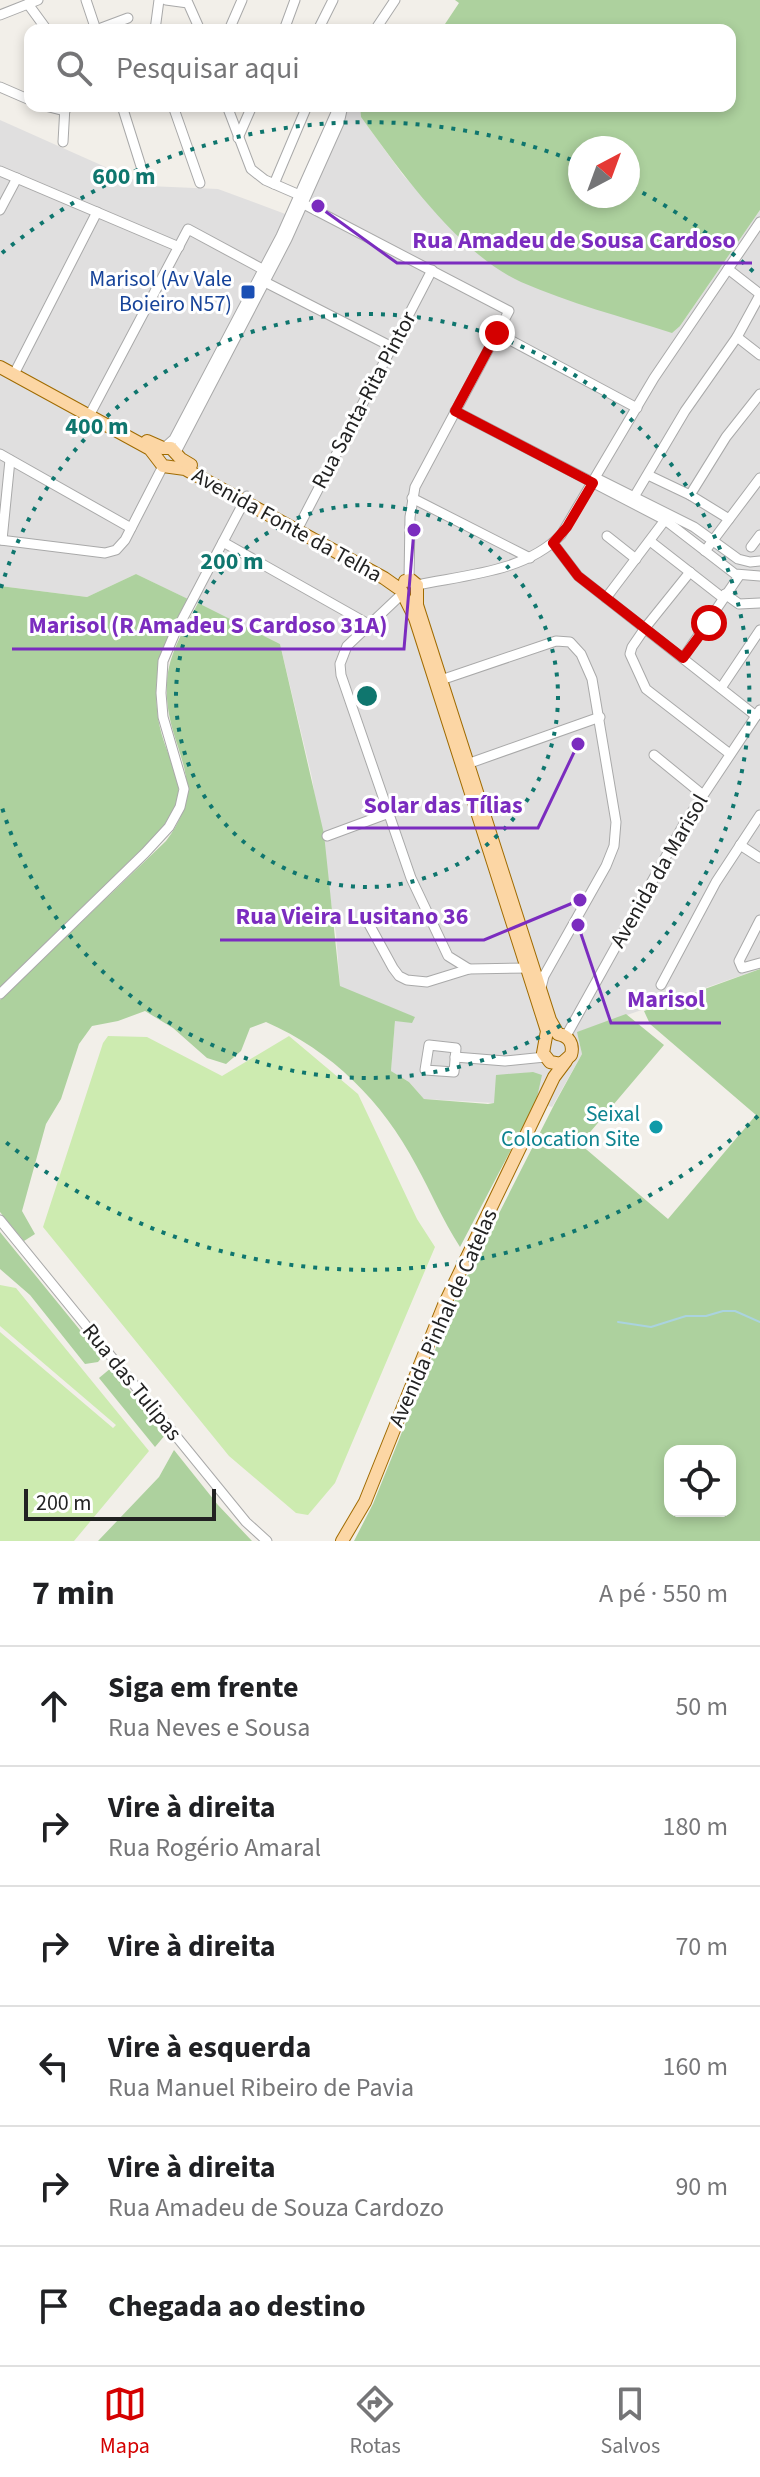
<!DOCTYPE html>
<html lang="pt">
<head>
<meta charset="utf-8">
<style>
  body { margin:0; font-family:"Source Sans 3",sans-serif; background:#f6f6f6; color:#202124 }
  .controls { position:absolute; right:24px; bottom:24px; display:grid; overflow:hidden; border-radius:16px; box-shadow:0 4px 12px #0003 }
  .controls button { width:72px; height:72px; display:grid; place-items:center; padding:0; border:0; border-bottom:2px solid #e0e0e0; background:#fff; color:#202124; font:40px sans-serif }
  .compass { position:absolute; left:568px; top:136px; width:72px; height:72px; border-radius:50%; background:#fff; box-shadow:0 4px 12px #0003; rotate:41deg }
  .scale { position:absolute; left:24px; bottom:20px; width:192px; box-sizing:border-box; padding-left:8px; border:4px solid #222; border-top:0; font-size:22px; line-height:28px; white-space:nowrap; color:#222; -webkit-text-stroke:6px #fff; paint-order:stroke }
  .stop { position:absolute; width:24px; height:24px; margin:-18px; border:6px solid #d40000; border-radius:50%; background:#fff }
  .stop.end { background:#d40000; border-color:#fff; box-shadow:0 2px 8px #0008 }
  .list { margin:0; padding:0; list-style:none }
  h2 { display:flex; justify-content:space-between; align-items:center; height:104px; margin:0; padding:0 32px; font-size:34px }
  h2 small { font-size:26px; font-weight:400; color:#757577 }
  .list li { display:grid; grid-template-columns:52px 1fr auto; gap:24px; align-items:center; box-sizing:border-box; height:120px; padding:0 32px; border-top:2px solid #e0e0e0 }
  .list b { display:block; font-size:30px; white-space:nowrap }
  .list p { margin:0; font-size:26px; white-space:nowrap; color:#757577 }
  .list em { font-size:26px; font-style:normal; color:#757577 }
  .icon { flex:none; width:44px; height:44px; fill:none; stroke:currentColor; stroke-width:2; stroke-linecap:round; stroke-linejoin:round }
  .map { position:relative; flex:none; width:760px; height:1541px; overflow:hidden }
  .search { position:absolute; background:#fff; box-shadow:0 4px 12px #0003; left:24px; right:24px; top:24px; height:88px; display:flex; align-items:center; gap:20px; box-sizing:border-box; padding:0 28px; border-radius:16px; color:#757577; font-size:30px }
  .sheet { height:824px; background:#fff }
  nav { display:flex; justify-content:space-around; align-items:center; box-sizing:border-box; height:112px; border-top:2px solid #e0e0e0; background:#fff; font-size:22px; color:#757577 }
  nav a { display:grid; justify-items:center; gap:4px }
  nav .on { color:#d40000 }
  .map>svg:first-child { display:block }
  .residential { fill:#e0dfdf }
  .grass { fill:#cdebb0 }
  .forest { fill:#add19e; fill-rule:evenodd }
  .lines { fill:none; stroke-linecap:round; stroke-linejoin:round }
  .stream { stroke:#aad3df; stroke-width:2 }
  .minor-casing { stroke:#a9a9a9; stroke-width:11 }
  .major-casing { stroke:#a06b00; stroke-width:14 }
  .minor { stroke:#fff; stroke-width:9 }
  .major { stroke:#fcd6a4; stroke-width:12 }
  .route { stroke:#d40000; stroke-width:10 }
  .ring { fill:none; stroke:#0f766e; stroke-width:4; stroke-dasharray:4 8 }
  .transit-dot { fill:#1a4fb4; stroke:#fff; stroke-width:3 }
  .culture-dot { fill:#0f9aa8; stroke:#fff; stroke-width:3 }
  .labels { text-anchor:middle; dominant-baseline:central; stroke-width:6; stroke-linejoin:round; paint-order:stroke }
  .transit-label { font-size:22px; fill:#164399; stroke:#fff; text-anchor:end }
  .street-label { font-size:22px; fill:#222; stroke:#fff }
  .culture-label { font-size:22px; fill:#0d838f; stroke:#fff; text-anchor:end }
  .centre { fill:#0f766e; stroke:#fff; stroke-width:4 }
  .ring-label { font-size:24px; text-anchor:middle; font-weight:bold; fill:#0f766e; stroke:#fff; stroke-width:6; stroke-linejoin:round; paint-order:stroke }
  .leader { fill:none; stroke:#7b2cbf; stroke-width:3 }
  .callout-dot { fill:#7b2cbf; stroke:#fff; stroke-width:3 }
  .callout-label { font-size:24px; text-anchor:middle; font-weight:bold; fill:#7b2cbf; stroke:#fff; stroke-width:6; stroke-linejoin:round; paint-order:stroke }
</style>
</head>
<body>
<div class="map">
<svg width="760" height="1541" viewBox="0 0 760 1541">
  <rect width="100%" height="100%" fill="#f2efe9"/>
  <path class="residential" d="M335,106h25l1,11 42,58 69,75 208,76 80,-116v759l-182,63 4,22 -30,53 -16,-5 -3,-30 -16,2 -23,29 -70,-4 -15,-17 -18,-11 4,-51 19,-3 -74,-30 -4,-53 -24,-156 -32,-134 -144,-70 -49,23 -87,-11v-466l148,66 70,3 70,26z"/>
  <g class="grass">
    <path d="M108,1036l39,1 75,39 67,-40 69,58 59,125 18,28 -100,236 -27,32 -12,-2 -67,-57 -186,-229 60,-184z"/>
    <path d="M0,1285l16,3 133,163 -75,90h-74v-209l113,96 3,-3 -116,-99z"/>
  </g>
  <g class="forest">
    <path d="M455,0h305v210l-80,116 -8,7c-50,-16 -103,-30 -151,-51 -63,-29 -120,-110 -160,-165l-1,-11h370v-76h-289l18,-27zM580,148h48v48h-48z"/>
    <path d="M136,574l52,25c-22,37 -35,65 -31,110 5,60 49,75 -6,131l-151,147v-401l87,11z"/>
    <path d="M198,603l82,41 44,190 16,152 75,31 -3,6 -17,-2 -4,50 18,11 15,17 64,5 6,-1 2,-28 37,-3 9,3 -6,27 -76,145c-17,-26 -29,-55 -44,-82 -34,-64 -84,-114 -150,-143l-16,6 -9,23 -15,13 -19,-6 -34,-30 -28,-17 -27,10 -26,5 -13,18 -18,55 -15,25 -24,87 13,23 -11,7 -24,-29v-212l166,-159c48,-63 -3,-92 1,-158 1,-29 18,-55 31,-80z"/>
    <path d="M760,969v572h-406l19,-37 83,-206 99,-195 27,-49 -5,-22 49,-18 38,31 -84,99 88,75 88,-104 -106,-91 -6,-13zM670,1451h60v60h-60z"/>
    <path d="M0,1232l102,125 -4,5 -13,2 -55,-69 -30,-26z"/>
    <path d="M111,1368l55,66 -11,13 -56,-69z"/>
    <path d="M174,1450l44,55 34,36h-154l61,-64z"/>
  </g>
  <g class="lines">
    <path class="stream" d="M618,1322l33,5 35,-11h20l17,-5h12l25,11"/>
    <defs>
      <g id="minor">
        <path d="M86,0l10,30"/>
        <path d="M166,0l22,3 12,27"/>
        <path d="M28,4l19,26"/>
        <path d="M0,15l38,-15"/>
        <path d="M96,30l32,-12"/>
        <path d="M155,30l4,-30"/>
        <path d="M229,30l13,-30"/>
        <path d="M284,30l11,-30"/>
        <path d="M318,30l15,-30"/>
        <path d="M375,30l20,-30"/>
        <path d="M0,87l30,13"/>
        <path d="M45,106l20,5"/>
        <path d="M122,106l23,73"/>
        <path d="M173,106l27,77"/>
        <path d="M227,106l24,63 14,11 39,17"/>
        <path d="M238,138l14,-32"/>
        <path d="M63,142l2,-36"/>
        <path d="M0,171l179,76"/>
        <path d="M274,184l33,-78"/>
        <path d="M298,201l211,110 -94,176 -5,30 -1,63"/>
        <path d="M0,210l17,-32"/>
        <path d="M728,269l32,25"/>
        <path d="M261,280l131,67"/>
        <path d="M497,333l140,75"/>
        <path d="M737,337l23,18"/>
        <path d="M14,374l83,-162"/>
        <path d="M455,411l210,109 70,54 25,2"/>
        <path d="M89,416l99,-187 78,42"/>
        <path d="M165,447l9,-8 107,-203 58,-130"/>
        <path d="M176,452l111,-213 52,-116 4,-17"/>
        <path d="M0,454l131,74"/>
        <path d="M648,475l42,20 39,24"/>
        <path d="M596,478l98,49 44,32 12,3 10,-1"/>
        <path d="M690,495l36,-58 34,-43"/>
        <path d="M634,497l51,-86 52,-74 23,-42"/>
        <path d="M412,498l118,60"/>
        <path d="M297,530l135,-260"/>
        <path d="M607,536l29,23"/>
        <path d="M0,540l105,13 11,-3 9,-10 38,-74"/>
        <path d="M2,540l8,-80"/>
        <path d="M650,541l73,57"/>
        <path d="M223,542l147,83"/>
        <path d="M553,543l25,33 178,140"/>
        <path d="M751,547l9,-12"/>
        <path d="M705,551l55,-73"/>
        <path d="M690,572l-45,56 -13,19 -2,7 16,35 84,65"/>
        <path d="M417,585c48,-10 108,-13 144,-50l93,-157 106,-156"/>
        <path d="M402,594l-55,52 -7,18 1,11 70,203 37,78 21,13"/>
        <path d="M725,594l14,10 21,-1"/>
        <path d="M606,598l59,-78"/>
        <path d="M683,658l56,-82"/>
        <path d="M438,681l118,-40 14,1 11,12 11,25 24,143 -2,24 -8,20 -62,110 -3,12"/>
        <path d="M721,688l39,-58"/>
        <path d="M654,755l49,40"/>
        <path d="M470,763l130,-46"/>
        <path d="M327,836l62,-23"/>
        <path d="M740,845l20,13"/>
        <path d="M364,915l29,53 6,8 8,4 20,2 42,-13 61,-1"/>
        <path d="M760,920l-21,41 3,7 18,-5"/>
        <path d="M661,985l55,-103 44,-67"/>
        <path d="M0,994l145,-141 24,-26 11,-20 4,-18 -21,-72 -2,-24 2,-32 11,-26 73,-139"/>
        <path d="M566,1036l118,-212 76,-114"/>
        <path d="M429,1045l27,3 -2,24 -29,-2z"/>
        <path d="M455,1057l50,4 40,-4"/>
        <path d="M0,1220l246,302 21,19"/>
      </g>
      <g id="major">
        <path d="M0,367l150,82 13,17 22,3 199,109 17,12 14,28 132,413 -4,22 7,9 11,2 10,-9c3,-11 -2,-19 -13,-21l-8,-14 -133,-415v-20l-6,-5 -6,1"/>
        <path d="M147,441l16,7h8l10,11 10,6"/>
        <path d="M342,1541l23,-39 79,-197 110,-228 12,-16"/>
      </g>
    </defs>
    <use href="#minor" class="minor-casing"/>
    <use href="#major" class="major-casing"/>
    <use href="#minor" class="minor"/>
    <use href="#major" class="major"/>
  </g>
  <g class="lines">
    <path class="route" d="M497,333l-42,78 138,72 -26,44 -14,16 25,33 105,82 26,-35"/>
  </g>
  <g class="ring">
    <circle cx="367" cy="696" r="191"/>
    <path d="M1 588A382 382 0 1 1 1 804"/>
    <path d="M758 1116A574 574 0 0 1 2 1139M2 253A574 574 0 0 1 577 162M632 187A574 574 0 0 1 758 276"/>
  </g>
  <rect class="transit-dot" x="240" y="284" width="16" height="16" rx="4"/>
  <circle class="culture-dot" cx="656" cy="1127" r="8"/>
  <g class="labels">
    <g class="transit-label">
      <text x="232" y="279">Marisol (Av Vale<tspan x="232" dy="25">Boieiro N57)</tspan></text>
    </g>
    <g class="street-label">
      <text transform="translate(364 400) rotate(-62)">Rua Santa-Rita Pintor</text>
      <text transform="translate(287 525) rotate(29)">Avenida Fonte da Telha</text>
      <text transform="translate(659 871) rotate(-60)">Avenida da Marisol</text>
      <text transform="translate(443 1318) rotate(-66)">Avenida Pinhal de Catelas</text>
      <text transform="translate(132 1382) rotate(51)">Rua das Tulipas</text>
    </g>
    <g class="culture-label">
      <text x="640" y="1114">Seixal<tspan x="640" dy="25">Colocation Site</tspan></text>
    </g>
  </g>
  <circle cx="367" cy="696" r="12" class="centre"/>
  <g class="ring-label">
    <text x="124" y="184">600 m</text>
    <text x="97" y="434">400 m</text>
    <text x="232" y="569">200 m</text>
  </g>
  <path class="leader" d="M318 206L397 263H752M414 530L404 649H12M578 744L538 828H347M580 900L484 940H220M578 925L611 1023H721"/>
  <g class="callout-dot">
    <circle cx="318" cy="206" r="8"/>
    <circle cx="414" cy="530" r="8"/>
    <circle cx="578" cy="744" r="8"/>
    <circle cx="580" cy="900" r="8"/>
    <circle cx="578" cy="925" r="8"/>
  </g>
  <g class="callout-label">
    <text x="574" y="248">Rua Amadeu de Sousa Cardoso</text>
    <text x="208" y="633">Marisol (R Amadeu S Cardoso 31A)</text>
    <text x="443" y="813">Solar das Tílias</text>
    <text x="352" y="924">Rua Vieira Lusitano 36</text>
    <text x="666" y="1007">Marisol</text>
  </g>
</svg>
<div class="controls">
<button><svg class="icon" aria-label="locate" viewBox="0 0 24 24"><circle cx="12" cy="12" r="6"/><path d="M12 2v4M12 18v4M2 12h4M18 12h4"/></svg></button>
</div>
<svg class="compass" viewBox="-18 -18 36 36"><path d="M0-13l5 13h-10z" fill="#e53935"/><path d="M0 13l5-13h-10z" fill="#757577"/></svg>
<div class="scale">200 m</div>
<div class="stop" style="left:709px;top:623px"></div>
<div class="stop end" style="left:497px;top:333px"></div>
<div class="search"><svg class="icon" aria-label="search" viewBox="0 0 24 24"><circle cx="10" cy="10" r="6"/><path d="M15 15l6 6"/></svg>Pesquisar aqui</div>
</div>
<section class="sheet">
<h2>7 min<small>A pé · 550 m</small></h2>
<ul class="list">
<li><svg class="icon" aria-label="ahead" viewBox="0 0 24 24"><path d="M12 20V5M6 11l6-6 6 6"/></svg><div><b>Siga em frente</b><p>Rua Neves e Sousa</p></div><em>50 m</em></li>
<li><svg class="icon" aria-label="right" viewBox="0 0 24 24"><path d="M7 20v-9h11M14 6l5 5-5 5"/></svg><div><b>Vire à direita</b><p>Rua Rogério Amaral</p></div><em>180 m</em></li>
<li><svg class="icon" aria-label="right" viewBox="0 0 24 24"><path d="M7 20v-9h11M14 6l5 5-5 5"/></svg><div><b>Vire à direita</b></div><em>70 m</em></li>
<li><svg class="icon" aria-label="left" viewBox="0 0 24 24"><path d="M17 20v-9H6M10 6l-5 5 5 5"/></svg><div><b>Vire à esquerda</b><p>Rua Manuel Ribeiro de Pavia</p></div><em>160 m</em></li>
<li><svg class="icon" aria-label="right" viewBox="0 0 24 24"><path d="M7 20v-9h11M14 6l5 5-5 5"/></svg><div><b>Vire à direita</b><p>Rua Amadeu de Souza Cardozo</p></div><em>90 m</em></li>
<li><svg class="icon" aria-label="arrive" viewBox="0 0 24 24"><path d="M6 21V4h12l-3 4 3 4H6"/></svg><div><b>Chegada ao destino</b></div></li>
</ul>
</section>
<nav>
<a class="on"><svg class="icon" aria-label="map" viewBox="0 0 24 24"><path d="M3 6l6-2 6 2 6-2v14l-6 2-6-2-6 2zM9 4v14M15 6v14"/></svg>Mapa</a>
<a><svg class="icon" aria-label="directions" viewBox="0 0 24 24"><path d="M12 3l9 9-9 9-9-9zM9 14v-3h6M13 9l2 2-2 2"/></svg>Rotas</a>
<a><svg class="icon" aria-label="saved" viewBox="0 0 24 24"><path d="M7 4h10v16l-5-4-5 4z"/></svg>Salvos</a>
</nav>
</body>
</html>
